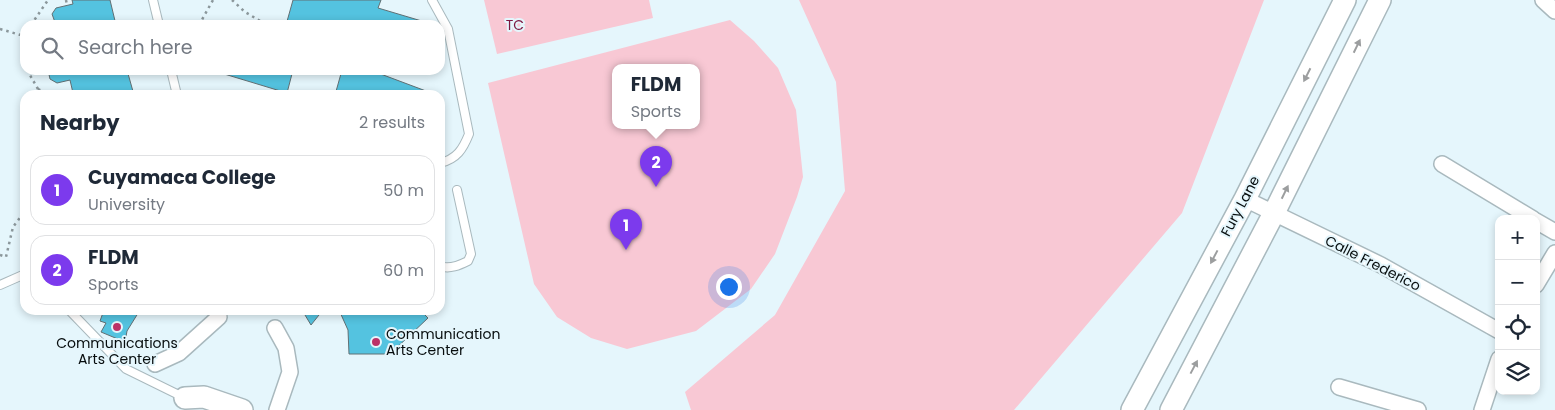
<!DOCTYPE html>
<html lang="en">
<head>
<meta charset="utf-8">
<style>
  body { margin:0; font-family:Poppins,sans-serif; background:#f6f6f7; color:#1f2937 }
  .controls { position:absolute; right:15px; bottom:15px; display:grid; overflow:hidden; border-radius:10px; box-shadow:0 2px 8px #0003 }
  .controls button { width:45px; height:45px; display:grid; place-items:center; padding:0; border:0; border-bottom:1px solid #e0e1e3; background:#fff; color:#1f2937; font:25px sans-serif }
  .you { position:absolute; left:728px; top:286px; width:18px; height:18px; margin:-12px; border:4px solid #fff; border-radius:50%; background:#1a73e8; box-shadow:0 0 0 8px #1a73e833 }
  .badge { display:grid; place-items:center; width:32px; height:32px; border-radius:50%; background:#7c3aed; color:#fff; font-size:16px; font-weight:700 }
  .pin { position:absolute; translate:-50% -41px; filter:drop-shadow(0 1px 2px #0008) }
  .pin::after { content:''; position:absolute; top:26px; width:18px; height:15px; background:inherit; clip-path:polygon(0 0,100% 0,50% 100%) }
  .popup { position:absolute; left:612px; top:64px; width:88px; height:65px; box-sizing:border-box; display:grid; place-content:center; border-radius:10px; background:#fff; filter:drop-shadow(0 1px 4px #0005); font-size:16px; white-space:nowrap; color:#747a83 }
  .popup b { font-size:19px; color:#1f2937 }
  .popup::after { content:''; position:absolute; left:50%; top:100%; margin-left:-10px; border:10px solid transparent; border-top-color:#fff }
  .list { margin:0; padding:0; list-style:none }
  h2 { display:flex; justify-content:space-between; align-items:center; height:65px; margin:0; padding:0 20px; font-size:21px }
  h2 small { font-size:16px; font-weight:400; color:#747a83 }
  .list li { display:grid; grid-template-columns:32px 1fr auto; gap:15px; align-items:center; box-sizing:border-box; height:70px; margin:0 10px 10px; padding:0 10px; border:1px solid #e0e1e3; border-radius:15px }
  .list b { display:block; font-size:19px; white-space:nowrap }
  .list p { margin:0; font-size:16px; white-space:nowrap; color:#747a83 }
  .list em { font-size:16px; font-style:normal; color:#747a83 }
  .icon { flex:none; width:28px; height:28px; fill:none; stroke:currentColor; stroke-width:2; stroke-linecap:round; stroke-linejoin:round }
  .map { position:relative; flex:none; width:1555px; height:410px; overflow:hidden }
  .search { position:absolute; background:#fff; box-shadow:0 2px 8px #0003; left:20px; top:20px; width:425px; height:55px; display:flex; align-items:center; gap:12px; box-sizing:border-box; padding:0 18px; border-radius:15px; color:#747a83; font-size:19px }
  .panel { position:absolute; background:#fff; box-shadow:0 2px 8px #0003; left:20px; top:90px; width:425px; height:225px; border-radius:15px }
  .map>svg:first-child { display:block }
  .green { fill:#f8c8d4; fill-rule:evenodd }
  .building { fill:#54c3e0; stroke:#617074 }
  .lines { fill:none; stroke-linecap:round; stroke-linejoin:round }
  .lane-casing { stroke:#a9b9be; stroke-width:10 }
  .street-casing { stroke:#a9b9be; stroke-width:18 }
  .secondary-casing { stroke:#a9b9be; stroke-width:24 }
  .path { stroke:#8b979b; stroke-width:2.5; stroke-dasharray:2.5 4; stroke-linecap:butt }
  .lane { stroke:#fff; stroke-width:8 }
  .street { stroke:#fff; stroke-width:15 }
  .secondary { stroke:#fff; stroke-width:21 }
  .oneway { fill:#9c9e9f }
  .poi-dot { fill:#bc3168; stroke:#e5f6fc; stroke-width:2 }
  .labels { text-anchor:middle; dominant-baseline:central; stroke-width:4; stroke-linejoin:round; paint-order:stroke }
  .park-label { font-size:14px; fill:#7d1841; stroke:#e5f6fc }
  .street-label { font-size:14px; fill:#070d0e; stroke:#e5f6fc }
  .poi-label { font-size:14px; fill:#070d0e; stroke:#e5f6fc; text-anchor:start }
</style>
</head>
<body>
<div class="map">
<svg width="1555" height="410" viewBox="0 0 1555 410">
  <rect width="100%" height="100%" fill="#e5f6fc"/>
  <g class="green">
    <path d="M484,0h165l4,18 -156,36z"/>
    <path d="M799,0h465l-82,213 -168,197h-323l-6,-18 90,-77 70,-124 -9,-109z"/>
    <path d="M730,20l24,21 24,27 18,42 7,67 -6,20 -22,57 -24,35 -55,42 -69,18 -36,-11 -34,-21 -23,-33 -46,-201zM616,68h80v58h-80z"/>
  </g>
  <g class="building">
    <path d="M72,0h38l6,25h-60l-4,-11 4,-6 17,-4z"/>
    <path d="M293,0h88l-3,8 47,14 -1,3h-138z"/>
    <path d="M48,70h79l7,25h-41v-3l-16,3 -4,-2 -3,-13 -13,3 -7,-4z"/>
    <path d="M221,70h72l-6,23 -66,-20z"/>
    <path d="M342,70h28l64,24v1h-99z"/>
    <path d="M104,310h36l-13,21 -2,11 -24,-10 5,-9 -6,-2z"/>
    <path d="M302,310h21l-12,15z"/>
    <path d="M339,310h81l8,8 -38,36h-41l-1,-24z"/>
  </g>
  <g class="lines">
    <defs>
      <g id="lane">
        <path d="M153,0l6,25"/>
        <path d="M432,0l16,29 21,105c-6,15 -12,25 -29,29"/>
        <path d="M171,70l6,25"/>
        <path d="M440,266c9,4 20,-1 28,-5l3,-7 -14,-64"/>
        <path d="M0,285l25,-11"/>
        <path d="M69,310l57,59 57,28"/>
      </g>
      <g id="street">
        <path d="M1543,0l12,11"/>
        <path d="M1442,164l91,55"/>
        <path d="M1245,199l136,66 118,66"/>
        <path d="M1536,221l19,11"/>
        <path d="M1536,285l19,-32"/>
        <path d="M275,328l11,20 4,24 -13,38"/>
        <path d="M155,364l24,-11 40,-36"/>
        <path d="M1339,387l79,23"/>
        <path d="M1482,410l17,-51"/>
      </g>
      <g id="secondary">
        <path d="M185,398l19,-1 38,13"/>
        <path d="M1132,410l113,-211 100,-199"/>
        <path d="M1171,410l103,-197 106,-213"/>
      </g>
    </defs>
    <use href="#lane" class="lane-casing"/>
    <use href="#street" class="street-casing"/>
    <use href="#secondary" class="secondary-casing"/>
    <g class="path">
      <path d="M66,0l1,5"/>
      <path d="M232,0l13,12 22,13"/>
      <path d="M31,25l17,-25"/>
      <path d="M199,25l14,-25"/>
      <path d="M0,29l24,7 -1,19 2,9"/>
      <path d="M27,70l11,19 -6,6"/>
      <path d="M38,89l11,6"/>
      <path d="M25,110l-3,9 3,13"/>
      <path d="M0,255l6,2 7,-30 12,-16"/>
    </g>
    <use href="#lane" class="lane"/>
    <use href="#street" class="street"/>
    <use href="#secondary" class="secondary"/>
  </g>
  <defs><path id="oneway-solid" d="M-6-.8H1V-3.2L6.5 0L1 3.2V.8H-6Z" transform="scale(1.25)"/></defs>
  <g class="oneway">
    <use href="#oneway-solid" transform="translate(1357 46) rotate(-64)"/>
    <use href="#oneway-solid" transform="translate(1307 75) rotate(117)"/>
    <use href="#oneway-solid" transform="translate(1285 192) rotate(-64)"/>
    <use href="#oneway-solid" transform="translate(1214 257) rotate(118)"/>
    <use href="#oneway-solid" transform="translate(1194 367) rotate(-62)"/>
  </g>
  <g class="poi-dot">
    <circle cx="117" cy="327" r="5"/>
    <circle cx="376" cy="342" r="5"/>
  </g>
  <g class="labels">
    <g class="park-label">
      <text x="515" y="25">TC</text>
    </g>
    <g class="street-label">
      <text transform="translate(1240 206) rotate(-62)">Fury Lane</text>
      <text transform="translate(1373 263) rotate(27)">Calle Frederico</text>
    </g>
    <g class="poi-label">
      <text x="386" y="334">Communication<tspan x="386" dy="16">Arts Center</tspan></text>
      <text x="117" y="343" text-anchor="middle">Communications<tspan x="117" dy="16">Arts Center</tspan></text>
    </g>
  </g>
</svg>
<div class="controls">
<button>+</button>
<button>−</button>
<button><svg class="icon" aria-label="locate" viewBox="0 0 24 24"><circle cx="12" cy="12" r="6"/><path d="M12 2v4M12 18v4M2 12h4M18 12h4"/></svg></button>
<button><svg class="icon" aria-label="layers" viewBox="0 0 24 24"><path d="M12 4l9 5-9 5-9-5zM3 14l9 5 9-5"/></svg></button>
</div>
<div class="you"></div>
<div class="pin badge" style="left:626px;top:250px">1</div>
<div class="pin badge" style="left:656px;top:187px">2</div>
<div class="popup"><b>FLDM</b>Sports</div>
<div class="search"><svg class="icon" aria-label="search" viewBox="0 0 24 24"><circle cx="10" cy="10" r="6"/><path d="M15 15l6 6"/></svg>Search here</div>
<section class="panel">
<h2>Nearby<small>2 results</small></h2>
<ul class="list">
<li><span class="badge">1</span><div><b>Cuyamaca College</b><p>University</p></div><em>50 m</em></li>
<li><span class="badge">2</span><div><b>FLDM</b><p>Sports</p></div><em>60 m</em></li>
</ul>
</section>
</div>
</body>
</html>
